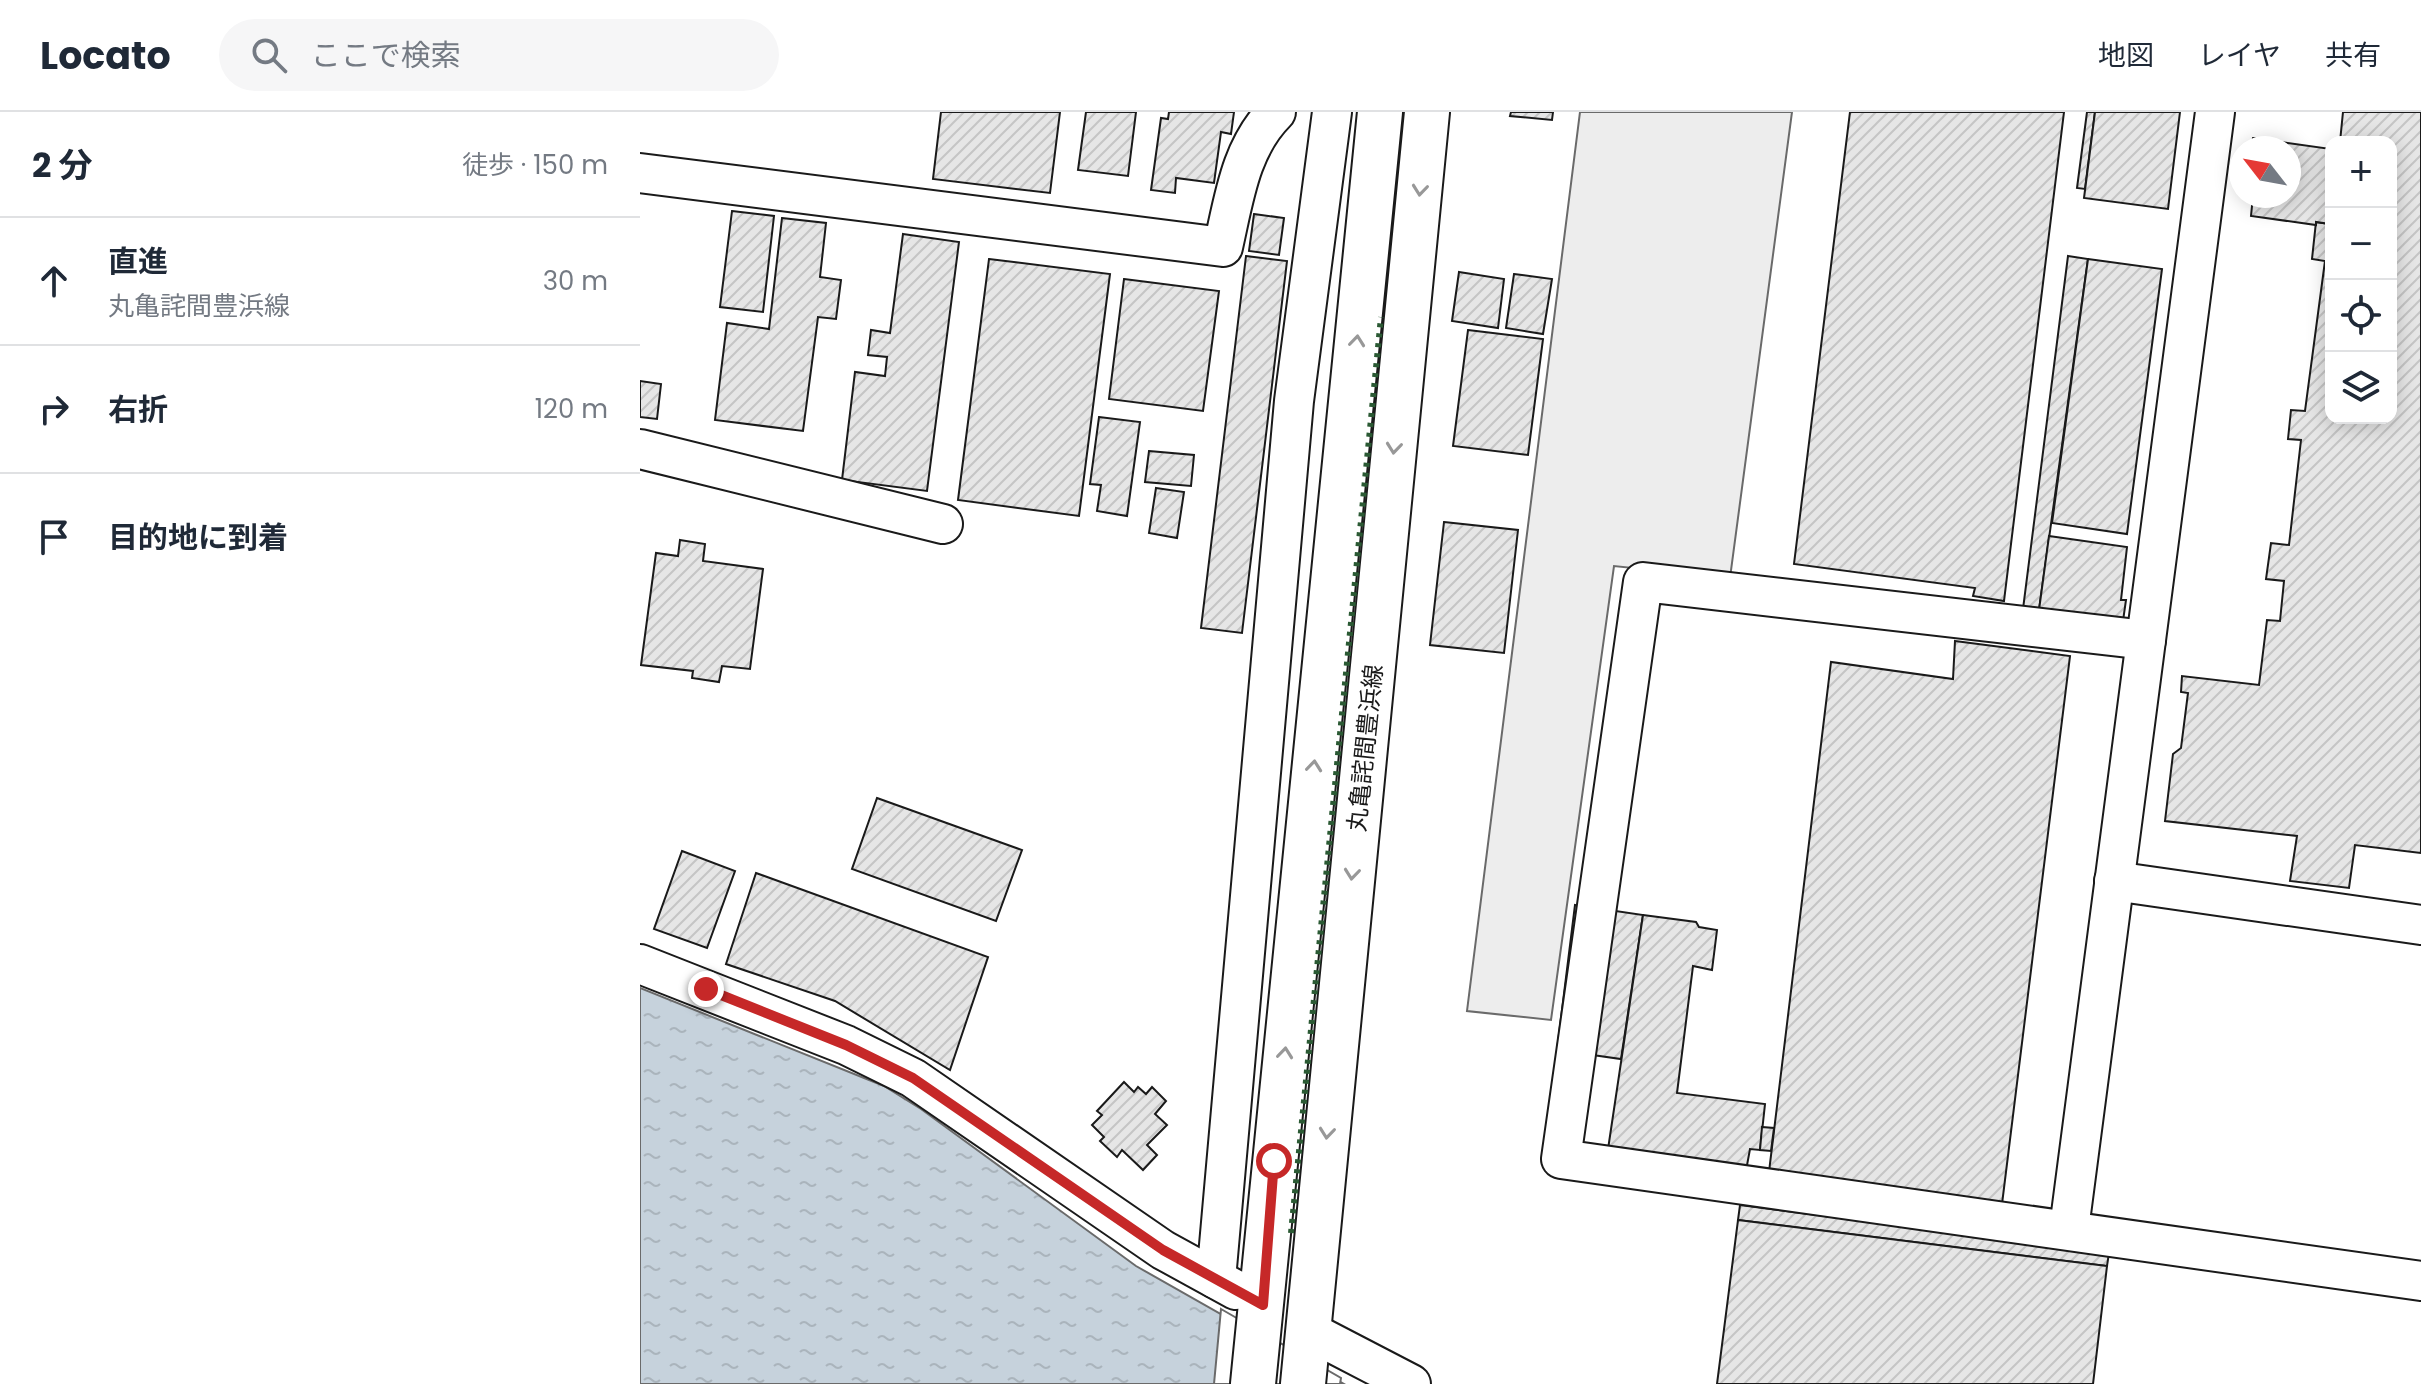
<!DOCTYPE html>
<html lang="ja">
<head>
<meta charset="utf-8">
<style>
  body { margin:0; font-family:Poppins,"Noto Sans JP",sans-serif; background:#f6f6f7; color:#1f2937 }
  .controls { position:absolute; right:24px; top:24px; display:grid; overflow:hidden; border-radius:16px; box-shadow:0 4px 20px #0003 }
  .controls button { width:72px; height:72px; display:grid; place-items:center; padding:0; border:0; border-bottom:2px solid #e0e1e3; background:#fff; color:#1f2937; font:40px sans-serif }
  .compass { position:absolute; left:1589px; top:24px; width:72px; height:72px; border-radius:50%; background:#fff; box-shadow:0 4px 20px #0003; rotate:301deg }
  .stop { position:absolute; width:24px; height:24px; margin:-18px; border:6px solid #c62828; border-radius:50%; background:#fff }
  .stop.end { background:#c62828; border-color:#fff; box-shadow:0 2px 8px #0008 }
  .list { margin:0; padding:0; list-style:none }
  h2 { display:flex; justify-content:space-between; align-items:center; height:104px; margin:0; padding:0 32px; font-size:34px }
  h2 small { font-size:26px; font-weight:400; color:#747a83 }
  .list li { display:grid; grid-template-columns:52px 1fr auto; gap:24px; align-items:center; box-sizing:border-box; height:128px; padding:0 32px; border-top:2px solid #e0e1e3 }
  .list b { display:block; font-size:30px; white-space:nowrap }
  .list p { margin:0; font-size:26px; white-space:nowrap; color:#747a83 }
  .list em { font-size:26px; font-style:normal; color:#747a83 }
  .icon { flex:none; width:44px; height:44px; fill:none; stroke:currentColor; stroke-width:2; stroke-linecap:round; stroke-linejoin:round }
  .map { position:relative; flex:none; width:1781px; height:1272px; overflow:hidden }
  header { display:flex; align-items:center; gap:48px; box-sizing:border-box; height:112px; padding:0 40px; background:#fff; border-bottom:2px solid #e0e1e3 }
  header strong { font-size:38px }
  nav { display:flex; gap:44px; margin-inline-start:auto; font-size:28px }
  .search { width:560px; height:72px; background:#f6f6f7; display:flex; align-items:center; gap:20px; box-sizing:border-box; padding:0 28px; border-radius:44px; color:#747a83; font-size:30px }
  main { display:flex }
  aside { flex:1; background:#fff }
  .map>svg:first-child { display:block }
  .parking { fill:#ededed; stroke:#6a6a6a; stroke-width:2 }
  .water { fill:url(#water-ripples); stroke:#6a6a6a; stroke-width:2 }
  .pier { fill:#fff; stroke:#6a6a6a; stroke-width:2 }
  .building { fill:url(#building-hatch); stroke:#1a1a1a; stroke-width:2 }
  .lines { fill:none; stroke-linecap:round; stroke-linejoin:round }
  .minor-casing { stroke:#1a1a1a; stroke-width:42 }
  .major-casing { stroke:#1a1a1a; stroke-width:48 }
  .minor { stroke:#fff; stroke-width:38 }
  .major { stroke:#fff; stroke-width:44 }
  .hedge { stroke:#2b5a34; stroke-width:6; stroke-dasharray:4 6; stroke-linecap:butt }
  .oneway { stroke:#989898 }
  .route { stroke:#c62828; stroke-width:10 }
  .labels { text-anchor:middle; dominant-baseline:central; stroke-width:6; stroke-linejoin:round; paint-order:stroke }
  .street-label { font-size:24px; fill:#1a1a1a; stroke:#fff }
</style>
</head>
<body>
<header>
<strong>Locato</strong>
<div class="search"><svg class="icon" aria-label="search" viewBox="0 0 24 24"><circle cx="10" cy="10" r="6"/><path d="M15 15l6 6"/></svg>ここで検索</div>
<nav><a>地図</a><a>レイヤ</a><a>共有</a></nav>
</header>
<main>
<aside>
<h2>2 分<small>徒歩 · 150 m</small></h2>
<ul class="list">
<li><svg class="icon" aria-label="ahead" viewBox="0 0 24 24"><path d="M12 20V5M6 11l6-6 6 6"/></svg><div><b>直進</b><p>丸亀詫間豊浜線</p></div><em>30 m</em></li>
<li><svg class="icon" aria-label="right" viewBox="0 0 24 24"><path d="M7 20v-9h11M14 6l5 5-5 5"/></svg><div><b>右折</b></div><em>120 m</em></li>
<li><svg class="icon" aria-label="arrive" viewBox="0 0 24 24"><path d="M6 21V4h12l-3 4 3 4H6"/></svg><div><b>目的地に到着</b></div></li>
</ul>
</aside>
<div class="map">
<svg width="1781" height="1272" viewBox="0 0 1781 1272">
  <defs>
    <pattern id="water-ripples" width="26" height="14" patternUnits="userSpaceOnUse" patternTransform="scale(2)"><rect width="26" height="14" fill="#c6d2dc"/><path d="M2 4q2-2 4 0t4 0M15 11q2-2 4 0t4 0" fill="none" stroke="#aab4bc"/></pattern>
    <pattern id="building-hatch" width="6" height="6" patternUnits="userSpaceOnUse" patternTransform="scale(2)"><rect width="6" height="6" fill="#e6e6e6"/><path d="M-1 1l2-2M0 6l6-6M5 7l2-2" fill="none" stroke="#c5c5c5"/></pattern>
  </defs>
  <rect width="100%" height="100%" fill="#fff"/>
  <path class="parking" d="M940,0h212l-62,466 -116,-12 -63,454 -84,-9z"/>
  <path class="water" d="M0,876l244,98 37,23 215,157 208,118h-704z"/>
  <path class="pier" d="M581,1197l120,69 -1,6h-126z"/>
  <g class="building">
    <path d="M301,0h119l-10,81 -117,-14z"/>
    <path d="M446,0h50l-8,64 -50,-6z"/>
    <path d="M529,0h65l-3,22 -10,-2 -7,51 -38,-5 -1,15 -24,-3 10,-72 7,1z"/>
    <path d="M871,0h42l-1,8 -42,-4z"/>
    <path d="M1210,0h214l-60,489 -31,-5 2,-8 -181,-24z"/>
    <path d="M1447,0h8l-10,77 -8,-1z"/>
    <path d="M1455,0h85l-12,97 -84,-11z"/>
    <path d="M1703,0h78v741l-66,-8 -6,43 -59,-7 7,-45 -132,-15 8,-67 8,-6 7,-55 -7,-1 1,-16 77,9 8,-65 13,1 4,-40 -18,-2 5,-36 18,2 12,-105 -13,-1 3,-29 14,1 20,-150 -13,-2 4,-37 14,2 1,-11v205h60v-276h-51z"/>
    <path d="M1613,26l78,11 -1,75 -14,-2v3l-65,-9 2,-20h36v-48h-38z"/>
    <path d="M92,99l42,5 -11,96 -43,-5z"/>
    <path d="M614,102l30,4 -5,37 -30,-4z"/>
    <path d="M142,106l44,5 -6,54 21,3 -5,39 -18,-2 -15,114 -88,-11 12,-97 42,6z"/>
    <path d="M263,122l56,8 -32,249 -85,-11 13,-108 30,4 2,-19 -19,-2 3,-25 19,3z"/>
    <path d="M606,144l41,5 -45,372 -41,-5z"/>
    <path d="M1428,144l20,3 -49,351 -16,-1z"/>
    <path d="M349,147l121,15 -31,242 -121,-16z"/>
    <path d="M1448,147l74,10 -35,265 -75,-11z"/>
    <path d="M819,160l45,7 -6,49 -46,-7z"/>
    <path d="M874,162l38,5 -9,55 -37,-6z"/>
    <path d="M484,167l95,12 -16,120 -94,-12z"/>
    <path d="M828,218l75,9 -15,116 -75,-9z"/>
    <path d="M0,269l21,3 -4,35 -17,-2z"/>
    <path d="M459,305l41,5 -13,94 -30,-5 4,-26 -11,-1z"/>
    <path d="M509,339l45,4 -3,31 -46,-4z"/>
    <path d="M516,376l28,4 -7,46 -28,-5z"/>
    <path d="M804,410l74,8 -14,123 -74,-8z"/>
    <path d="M1409,424l78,11 -6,53h5l-3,21 -84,-11z"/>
    <path d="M40,428l25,4 -2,17 60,8 -13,100 -28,-3 -3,16 -27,-4 1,-7 -52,-6 15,-112 22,3z"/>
    <path d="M1315,529l115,15 -68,548 -233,-32 62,-510 122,17z"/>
    <path d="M237,686l145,52 -26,71 -144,-52z"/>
    <path d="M42,739l53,20 -28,77 -53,-19z"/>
    <path d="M116,761l232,84 -38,113 -115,-69 -109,-37z"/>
    <path d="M935,793l68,10 -22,144 -64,-9z"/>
    <path d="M1003,803l53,7 3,5 18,3 -5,40 -19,-4 -16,127 88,11 -5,46 -10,-1 -5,27 -138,-20z"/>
    <path d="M484,970l10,10 4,-5 8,7 6,-7 14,14 -11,13 12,11 -20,20 10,10 -14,15 -21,-20 -5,7 -17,-16 4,-4 -12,-12 10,-10 -5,-4z"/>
    <path d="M1122,1015l12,1 -3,23 -11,-1z"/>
    <path d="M1100,1093l369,48 -2,13 -369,-46z"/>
    <path d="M1098,1108l369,46 -14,118h-376z"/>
  </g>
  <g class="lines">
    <defs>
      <g id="minor">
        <path d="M0,61l583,74c11,-48 17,-99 53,-135"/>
        <path d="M0,337l303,75"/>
        <path d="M1506,528l-503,-58 -82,577 860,122"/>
        <path d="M1474,769l307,44"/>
        <path d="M0,852l206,81 67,33 250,172 73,40"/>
        <path d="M1429,1117l146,-1117"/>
        <path d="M576,1167l78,-878 38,-289"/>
        <path d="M667,1218l104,54"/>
      </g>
      <g id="major">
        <path d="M613,1272l127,-1272"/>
        <path d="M663,1272l124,-1272"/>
      </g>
    </defs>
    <use href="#minor" class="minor-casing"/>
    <use href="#major" class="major-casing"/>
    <use href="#minor" class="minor"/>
    <use href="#major" class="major"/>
    <path class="hedge" d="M651,1121l90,-916"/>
  </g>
  <defs><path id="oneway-chevron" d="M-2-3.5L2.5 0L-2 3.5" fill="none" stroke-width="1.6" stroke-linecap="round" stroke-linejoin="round" transform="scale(2)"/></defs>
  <g class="oneway">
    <use href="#oneway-chevron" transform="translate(780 78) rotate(96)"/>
    <use href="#oneway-chevron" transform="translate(717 229) rotate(-84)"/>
    <use href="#oneway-chevron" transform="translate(754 336) rotate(96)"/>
    <use href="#oneway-chevron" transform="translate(674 654) rotate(-84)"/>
    <use href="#oneway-chevron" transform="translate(712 762) rotate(96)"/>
    <use href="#oneway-chevron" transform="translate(645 941) rotate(-84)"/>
    <use href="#oneway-chevron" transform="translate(687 1021) rotate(96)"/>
  </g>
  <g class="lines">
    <path class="route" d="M66,877l140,56 67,33 250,172 100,55 11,-144"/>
  </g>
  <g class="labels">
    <g class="street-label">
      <text transform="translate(725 636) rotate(-84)">丸亀詫間豊浜線</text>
    </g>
  </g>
</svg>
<div class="controls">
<button>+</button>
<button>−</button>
<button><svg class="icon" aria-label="locate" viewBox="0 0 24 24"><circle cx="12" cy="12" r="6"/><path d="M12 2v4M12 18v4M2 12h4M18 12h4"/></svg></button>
<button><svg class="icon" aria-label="layers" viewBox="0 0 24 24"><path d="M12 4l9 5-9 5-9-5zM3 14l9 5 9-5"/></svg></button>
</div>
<svg class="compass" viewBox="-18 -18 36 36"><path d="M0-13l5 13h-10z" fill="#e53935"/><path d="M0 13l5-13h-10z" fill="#747a83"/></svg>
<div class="stop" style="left:634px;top:1049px"></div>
<div class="stop end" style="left:66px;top:877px"></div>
</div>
</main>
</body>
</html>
